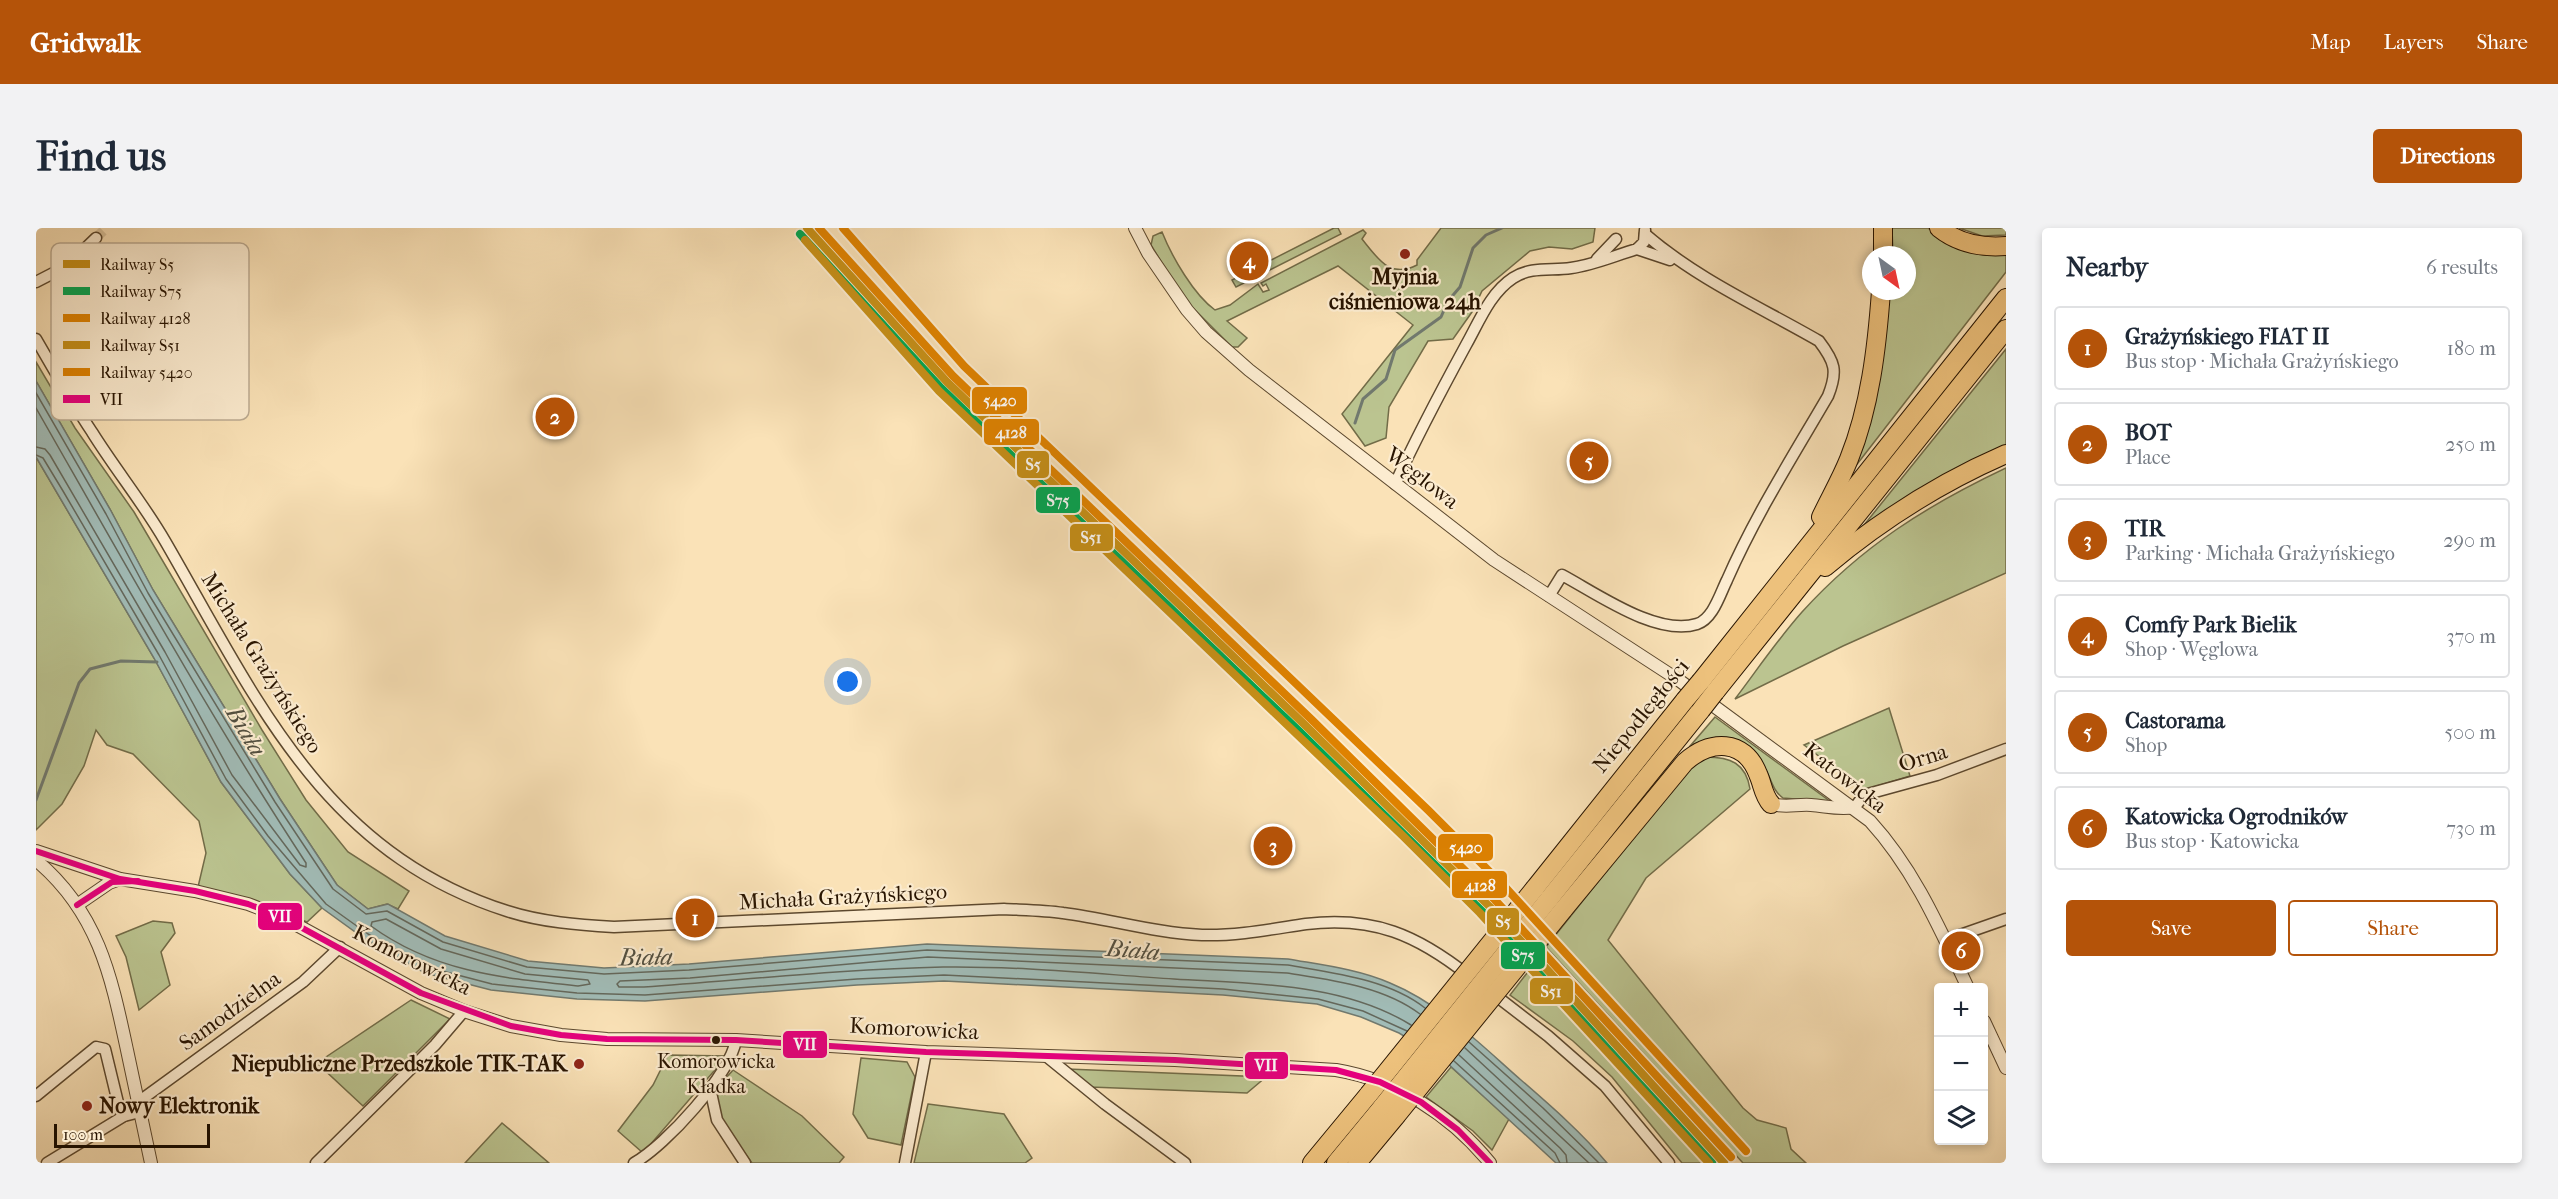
<!DOCTYPE html>
<html lang="en">
<head>
<meta charset="utf-8">
<style>
  body { margin:0; font-family:"IM FELL French Canon",serif; background:#f2f2f3; color:#1f2937 }
  .controls { position:absolute; right:18px; bottom:18px; display:grid; overflow:hidden; border-radius:6px; box-shadow:0 3px 9px #0003 }
  .controls button { width:54px; height:54px; display:grid; place-items:center; padding:0; border:0; border-bottom:2px solid #e0e1e3; background:#fff; color:#1f2937; font:30px sans-serif }
  .compass { position:absolute; left:1826px; top:18px; width:54px; height:54px; border-radius:50%; background:#fff; box-shadow:0 3px 9px #0003; rotate:147deg }
  .scale { position:absolute; left:18px; bottom:15px; width:156px; box-sizing:border-box; padding-left:6px; border:3px solid #281400; border-top:0; font-size:16px; line-height:21px; white-space:nowrap; color:#281400; -webkit-text-stroke:4px #fcecd0; paint-order:stroke }
  .you { position:absolute; left:812px; top:454px; width:21px; height:21px; margin:-15px; border:4px solid #fff; border-radius:50%; background:#1a73e8; box-shadow:0 0 0 9px #1a73e833 }
  .badge { display:grid; place-items:center; width:39px; height:39px; border-radius:50%; background:#b45309; color:#fff; font-size:20px; font-weight:700 }
  .pin { position:absolute; translate:-50% -50%; border:3px solid #fff; box-shadow:0 2px 6px #0006 }
  .list { margin:0; padding:0; list-style:none }
  h2 { display:flex; justify-content:space-between; align-items:center; height:78px; margin:0; padding:0 24px; font-size:26px }
  h2 small { font-size:20px; font-weight:400; color:#747a83 }
  .list li { display:grid; grid-template-columns:39px 1fr auto; gap:18px; align-items:center; box-sizing:border-box; height:84px; margin:0 12px 12px; padding:0 12px; border:2px solid #e0e1e3; border-radius:6px }
  .list b { display:block; font-size:22px; white-space:nowrap }
  .list p { margin:0; font-size:20px; white-space:nowrap; color:#747a83 }
  .list em { font-size:20px; font-style:normal; color:#747a83 }
  .actions { display:flex; gap:12px; padding:18px 24px }
  .actions a { flex:1; padding:14px 0; border:2px solid #b45309; border-radius:6px; text-align:center; font-size:21px; color:#b45309 }
  .actions .main { background:#b45309; color:#fff }
  .icon { flex:none; width:33px; height:33px; fill:none; stroke:currentColor; stroke-width:2; stroke-linecap:round; stroke-linejoin:round }
  .map { position:relative; flex:none; width:1970px; height:935px; overflow:hidden; border-radius:6px }
  header { display:flex; align-items:center; gap:36px; box-sizing:border-box; height:84px; padding:0 30px; background:#b45309; color:#fff }
  header strong { font-size:28px }
  nav { display:flex; gap:33px; margin-inline-start:auto; font-size:21px }
  .intro { display:flex; align-items:center; justify-content:space-between; box-sizing:border-box; height:144px; padding:0 36px }
  h1 { margin:0; font-size:42px }
  .button { padding:15px 27px; border-radius:6px; background:#b45309; color:#fff; font-size:21px; font-weight:700 }
  main { display:flex; gap:36px; padding:0 36px }
  aside { flex:1; background:#fff; border-radius:6px; box-shadow:0 3px 9px #0003 }
  .map>svg:first-child { display:block }
  .green { fill:#bbc490; stroke:#726c48; stroke-width:1.5 }
  .water { fill:#a1bcb7; stroke:#71796e; stroke-width:1.5 }
  .lines { fill:none; stroke-linecap:round; stroke-linejoin:round }
  .shore { stroke:#64685c; stroke-width:1.5 }
  .stream { stroke:#71796e; stroke-width:3 }
  .minor-tunnel { stroke:#dac39c; stroke-width:10; stroke-dasharray:10 5; stroke-linecap:butt }
  .minor-casing { stroke:#5c482e; stroke-width:13 }
  .tertiary-casing { stroke:#5c482e; stroke-width:14 }
  .motorway-casing { stroke:#281400; stroke-width:20 }
  .minor { stroke:#fcecd0; stroke-width:10 }
  .tertiary { stroke:#fcecd0; stroke-width:12 }
  .motorway { stroke:#edc17c; stroke-width:18 }
  .motorway-bridge-casing { stroke:#281400; stroke-width:20; stroke-linecap:butt }
  .motorway-bridge { stroke:#edc17c; stroke-width:18 }
  .bus-1-casing { stroke:#fcecd0; stroke-width:10 }
  .bus-1 { stroke:#e5007d; stroke-width:6 }
  .rail-1-casing { stroke:#fcecd0; stroke-width:12 }
  .rail-2-casing { stroke:#fcecd0; stroke-width:12 }
  .rail-3-casing { stroke:#fcecd0; stroke-width:12 }
  .rail-4-casing { stroke:#fcecd0; stroke-width:12 }
  .rail-5-casing { stroke:#fcecd0; stroke-width:12 }
  .rail-1 { stroke:#c68f17; stroke-width:8 }
  .rail-2 { stroke:#00a651; stroke-width:8 }
  .rail-3 { stroke:#df8200; stroke-width:8 }
  .rail-4 { stroke:#c68f17; stroke-width:8 }
  .rail-5 { stroke:#df8200; stroke-width:8 }
  .poi-dot { fill:#8f2418; stroke:#fcecd0; stroke-width:2 }
  .bus-dot { fill:#281400; stroke:#fcecd0; stroke-width:2 }
  .labels { text-anchor:middle; dominant-baseline:central; stroke-width:4.5; stroke-linejoin:round; paint-order:stroke }
  .bus-label { font-size:20px; fill:#281400; stroke:#fcecd0 }
  .poi-label { font-size:22px; font-weight:bold; fill:#281400; stroke:#fcecd0 }
  .street-label { font-size:22px; fill:#281400; stroke:#fcecd0 }
  .water-label { font-size:24px; font-style:italic; fill:#524f40; stroke:#fcecd0 }
  .key { fill:#fcecd0; stroke:#bcab92; stroke-width:1.5 }
  .key-label { font-size:16px; fill:#281400 }
  .line-badge { stroke:#fcecd0; stroke-width:2 }
  .badge-label { font-size:16px; text-anchor:middle; font-weight:bold; fill:#fff }
</style>
</head>
<body>
<header>
<strong>Gridwalk</strong>
<nav><a>Map</a><a>Layers</a><a>Share</a></nav>
</header>
<div class="intro"><h1>Find us</h1><a class="button">Directions</a></div>
<main>
<div class="map">
<svg width="1970" height="935" viewBox="0 0 1970 935">
  <rect width="100%" height="100%" fill="#fae2b7"/>
  <filter id="stains"><feTurbulence type="fractalNoise" baseFrequency=".00333" numOctaves="4"/><feColorMatrix values="0 0 0 0 .2 0 0 0 0 .09 0 0 0 0 .02 0 0 0 .5 -.17"/></filter>
  <radialGradient id="worn" r=".72"><stop offset=".6" stop-color="#630" stop-opacity="0"/><stop offset="1" stop-color="#630" stop-opacity=".3"/></radialGradient>
  <g class="green">
    <path d="M1298,0h4l3,6 -105,53 -4,-7z"/>
    <path d="M1405,0h154l-2,14 -21,7 -23,-2 -19,4 -48,40 -10,21 -19,27 -25,2 -39,66 -3,31 -21,8 -23,-32 71,-89 -75,-59 -111,55 20,17 -9,9h-6l-48,-48 -33,-54 2,-9 9,-4c10,25 32,63 53,78l15,-5 28,-21 5,8 6,-2 -3,-6 -3,2 -2,-3 102,-53 3,3 -4,6c16,20 28,40 55,26v-5z"/>
    <path d="M1856,0h36l21,16 21,8 36,3v17l-155,200 21,-57 9,-44 9,-80h17v-36h-14z"/>
    <path d="M1923,0h47v7l-24,1z"/>
    <path d="M1970,121v97l-146,84z"/>
    <path d="M0,134l39,66 59,84 128,218 44,70 42,52 61,39 -11,18 -11,-5 -19,5 -31,-24 -57,-86 -127,-209 -42,-79 -75,-130z"/>
    <path d="M0,229l118,201 67,124 69,92 32,34 -15,14 -56,-23 -53,-12 8,-34 -7,-32 -66,-67 -26,-9 -11,-15 -12,36 -22,38 -26,26z"/>
    <path d="M1970,240v105l-163,73 -108,53c22,-29 43,-60 67,-87 60,-66 124,-106 204,-144z"/>
    <path d="M1853,480l21,68 -46,14 -60,-45z"/>
    <path d="M1679,489l116,85 -48,-4c-10,-7 -11,-17 -17,-28 -14,-26 -49,-34 -75,-25z"/>
    <path d="M1670,529c24,0 40,6 44,32l-104,89 -38,62 135,168 14,12 29,8 5,21 15,14h-63l-197,-216 142,-178z"/>
    <path d="M117,693l19,2 3,10 -14,19 9,33 -31,25 -13,-53 -10,-21z"/>
    <path d="M1498,736l172,189 10,10h-34l-70,-86 -39,-36 -63,-46z"/>
    <path d="M375,772l39,19 -87,87 -46,-43z"/>
    <path d="M632,827l59,1 -84,97 -25,-22 35,-46z"/>
    <path d="M825,830l46,4 8,15 -14,68 -33,-7 -15,-24z"/>
    <path d="M1415,839l58,52 -17,31 -19,-19 -47,-34z"/>
    <path d="M1031,841l199,8 -19,16 -157,-6z"/>
    <path d="M697,842l69,46 42,41 -5,6h-87c-14,-20 -46,-52 -31,-79 3,-5 9,-10 12,-14z"/>
    <path d="M892,876l76,10 28,44 -7,5h-111z"/>
    <path d="M466,895l47,40h-84z"/>
  </g>
  <path class="water" d="M0,153l75,130 42,79 127,209 57,86 31,24 20,-5 57,32 83,25 76,7 85,-4 238,-20 361,15c34,6 70,10 102,24 51,21 91,62 131,97 30,26 61,53 86,83h-51l-111,-102 -46,-28 -38,-16 -44,-13 -94,-9 -279,-14 -87,4 -212,16 -68,-2 -86,-9 -66,-17 -60,-34 -43,-31 -32,-34 -69,-92 -67,-124 -118,-201z"/>
  <g class="lines">
    <g class="shore">
      <path d="M0,165l70,121 42,79 127,209 58,87 33,25 21,-3 56,31 84,25 77,7 85,-4 238,-20 361,15c45,8 100,14 137,43"/>
      <path d="M0,180c88,154 173,307 270,455v4l-6,-2 -68,-90 -67,-123 -115,-197 -5,-6 -9,-2"/>
      <path d="M0,227l7,3 20,33 96,164 67,124 42,57 58,68 42,30 59,33 65,17 85,9 68,2 212,-16 87,-4 279,14 95,10 45,12 44,20"/>
      <path d="M350,691l55,30 84,25 63,6 2,4 -12,2c-76,-8 -144,-14 -207,-60l1,-4z"/>
      <path d="M1375,797c-69,-43 -159,-41 -237,-46 -77,-5 -154,-13 -231,-12 -100,2 -199,13 -299,20h-25l-2,-3 3,-3 70,-3 238,-21 359,16c44,7 96,13 133,41"/>
      <path d="M1433,814l74,66 56,55"/>
      <path d="M1429,820l124,115"/>
      <path d="M1423,827l101,93 6,7 1,8"/>
      <path d="M1418,833l101,92 5,10"/>
    </g>
    <g class="stream">
      <path d="M1319,195l8,-24 23,-20 9,-29 46,-33 7,-16 12,-14 13,-39 13,-13 16,-7"/>
      <path d="M0,572l43,-117 11,-14 31,-8 36,1"/>
    </g>
    <path class="minor-tunnel" d="M60,10l10,-10"/>
    <defs>
      <g id="minor">
        <path d="M1601,21l33,11"/>
        <path d="M1561,31l19,-20"/>
        <path d="M0,54l31,-16 29,-28"/>
        <path d="M0,111c18,31 36,63 56,93 23,37 51,71 73,109 90,155 157,311 342,370 34,11 72,14 107,16l390,-18c19,1 40,1 59,4 47,6 92,20 139,22 35,1 70,-6 104,-11 68,-8 111,11 163,52"/>
        <path d="M1359,256c22,-48 46,-93 71,-139 13,-23 24,-52 47,-67 18,-12 39,-7 58,-10 23,-3 45,-13 66,-19l7,-7 1,-12"/>
        <path d="M1513,368l13,-21c34,18 95,62 135,49 16,-5 23,-30 30,-44 28,-64 66,-124 101,-184 10,-25 7,-34 -9,-55 -59,-34 -122,-62 -174,-107"/>
        <path d="M1819,579l9,-12 73,-20 69,-26"/>
        <path d="M1910,712l60,-21"/>
        <path d="M1455,764l57,44 57,50 64,77"/>
        <path d="M1010,828l59,48 80,59"/>
        <path d="M674,860l7,32 28,43"/>
        <path d="M0,868l60,-49 9,2 15,62 4,5"/>
        <path d="M101,871l8,-2 158,-115 37,-35"/>
        <path d="M11,935l77,-47 16,-4"/>
        <path d="M280,935l119,-118 29,-34"/>
        <path d="M598,935c32,-18 96,-88 102,-123"/>
        <path d="M869,935l21,-111"/>
      </g>
      <g id="tertiary">
        <path d="M1099,0l13,25 39,57 19,22 43,38 245,190 186,121 190,140c44,48 70,108 98,167"/>
        <path d="M1735,576c14,4 26,0 40,1 15,1 28,5 44,2"/>
        <path d="M0,623l84,28 75,12 53,13 36,14 137,75 43,18 47,15 50,9 46,4 129,1 190,12 249,8 161,10c60,10 115,45 154,93"/>
        <path d="M0,632c62,52 75,115 91,190 8,38 16,75 24,113"/>
        <path d="M41,677l32,-22 11,-4"/>
        <path d="M1948,793l22,47"/>
      </g>
      <g id="motorway">
        <path d="M1847,0v27"/>
        <path d="M1903,0c20,16 42,20 67,18"/>
        <path d="M1785,289c9,-19 20,-38 28,-58 21,-52 28,-112 32,-168"/>
        <path d="M1789,339c56,-47 114,-84 181,-113"/>
        <path d="M1665,453l305,-383"/>
        <path d="M1679,464l291,-363"/>
        <path d="M1499,660l150,-188"/>
        <path d="M1513,671l152,-189"/>
        <path d="M1527,682l122,-148c25,-22 59,-24 73,12 5,11 5,21 13,30"/>
        <path d="M1276,935l57,-69"/>
        <path d="M1300,935l47,-57"/>
        <path d="M1321,935l39,-47"/>
      </g>
    </defs>
    <use href="#minor" class="minor-casing"/>
    <use href="#tertiary" class="tertiary-casing"/>
    <use href="#motorway" class="motorway-casing"/>
    <use href="#minor" class="minor"/>
    <use href="#tertiary" class="tertiary"/>
    <use href="#motorway" class="motorway"/>
    <defs>
      <g id="motorway-bridge">
        <path d="M1649,472l16,-19"/>
        <path d="M1665,482l14,-18"/>
        <path d="M1333,866l166,-206"/>
        <path d="M1347,878l166,-207"/>
        <path d="M1360,888l167,-206"/>
      </g>
    </defs>
    <use href="#motorway-bridge" class="motorway-bridge-casing"/>
    <use href="#motorway-bridge" class="motorway-bridge"/>
    <defs>
      <g id="bus-1">
        <path d="M0,623l84,28 75,12 53,13 36,14 137,75 90,33 50,9 46,4 129,1 190,12 249,8 161,10 44,12 41,20 37,28 32,33"/>
        <path d="M41,677l35,-23 26,-1"/>
      </g>
    </defs>
    <use href="#bus-1" class="bus-1-casing"/>
    <use href="#bus-1" class="bus-1"/>
    <defs>
      <path id="rail-1" d="M771,0l140,154 359,344 183,180 235,257"/>
      <path id="rail-2" d="M764,6l141,154 359,344 183,180 229,251"/>
      <path id="rail-3" d="M783,0l134,148 359,344 183,180 236,257"/>
      <path id="rail-4" d="M769,12l134,151 464,445 77,77 229,250"/>
      <path id="rail-5" d="M807,0l121,138 464,444 78,78 240,263"/>
    </defs>
    <use href="#rail-1" class="rail-1-casing"/>
    <use href="#rail-2" class="rail-2-casing"/>
    <use href="#rail-3" class="rail-3-casing"/>
    <use href="#rail-4" class="rail-4-casing"/>
    <use href="#rail-5" class="rail-5-casing"/>
    <use href="#rail-1" class="rail-1"/>
    <use href="#rail-2" class="rail-2"/>
    <use href="#rail-3" class="rail-3"/>
    <use href="#rail-4" class="rail-4"/>
    <use href="#rail-5" class="rail-5"/>
  </g>
  <g class="poi-dot">
    <circle cx="1369" cy="26" r="6"/>
    <circle cx="543" cy="836" r="6"/>
    <circle cx="51" cy="878" r="6"/>
  </g>
  <circle class="bus-dot" cx="680" cy="812" r="5"/>
  <g class="labels">
    <g class="bus-label">
      <text x="680" y="833">Komorowicka<tspan x="680" dy="25">Kładka</tspan></text>
    </g>
    <g class="poi-label">
      <text x="1369" y="49">Myjnia<tspan x="1369" dy="25">ciśnieniowa 24h</tspan></text>
      <text x="531" y="836" text-anchor="end">Niepubliczne Przedszkole TIK-TAK</text>
      <text x="63" y="878" text-anchor="start">Nowy Elektronik</text>
    </g>
    <g class="street-label">
      <text transform="translate(1386 250) rotate(38)">Węglowa</text>
      <text transform="translate(226 435) rotate(58)">Michała Grażyńskiego</text>
      <text transform="translate(1605 488) rotate(-51)">Niepodległości</text>
      <text transform="translate(1887 530) rotate(-17)">Orna</text>
      <text transform="translate(1809 550) rotate(38)">Katowicka</text>
      <text transform="translate(807 669) rotate(-3)">Michała Grażyńskiego</text>
      <text transform="translate(376 732) rotate(27)">Komorowicka</text>
      <text transform="translate(194 783) rotate(-36)">Samodzielna</text>
      <text transform="translate(878 801) rotate(3)">Komorowicka</text>
    </g>
    <g class="water-label">
      <text transform="translate(210 503) rotate(59)">Biała</text>
      <text transform="translate(1097 722) rotate(5)">Biała</text>
      <text transform="translate(610 729) rotate(-1)">Biała</text>
    </g>
  </g>
  <rect x="15" y="15" width="198" height="177" rx="9" class="key"/>
  <rect x="27" y="32" width="27" height="8" fill="#c68f17"/>
  <rect x="27" y="59" width="27" height="8" fill="#00a651"/>
  <rect x="27" y="86" width="27" height="8" fill="#df8200"/>
  <rect x="27" y="113" width="27" height="8" fill="#c68f17"/>
  <rect x="27" y="140" width="27" height="8" fill="#df8200"/>
  <rect x="27" y="167" width="27" height="8" fill="#e5007d"/>
  <g class="key-label">
    <text x="64" y="42">Railway S5</text>
    <text x="64" y="69">Railway S75</text>
    <text x="64" y="96">Railway 4128</text>
    <text x="64" y="123">Railway S51</text>
    <text x="64" y="150">Railway 5420</text>
    <text x="64" y="177">VII</text>
  </g>
  <g class="line-badge">
    <rect x="935" y="158" width="57" height="29" rx="6" fill="#df8200"/>
    <rect x="947" y="190" width="57" height="28" rx="6" fill="#df8200"/>
    <rect x="980" y="222" width="34" height="29" rx="6" fill="#c68f17"/>
    <rect x="999" y="258" width="46" height="28" rx="6" fill="#00a651"/>
    <rect x="1033" y="295" width="45" height="29" rx="6" fill="#c68f17"/>
    <rect x="1401" y="605" width="57" height="29" rx="6" fill="#df8200"/>
    <rect x="1415" y="642" width="57" height="29" rx="6" fill="#df8200"/>
    <rect x="221" y="674" width="46" height="29" rx="6" fill="#e5007d"/>
    <rect x="1450" y="679" width="34" height="29" rx="6" fill="#c68f17"/>
    <rect x="1464" y="713" width="46" height="29" rx="6" fill="#00a651"/>
    <rect x="1493" y="749" width="45" height="28" rx="6" fill="#c68f17"/>
    <rect x="746" y="802" width="46" height="29" rx="6" fill="#e5007d"/>
    <rect x="1208" y="823" width="45" height="29" rx="6" fill="#e5007d"/>
  </g>
  <g class="badge-label">
    <text x="964" y="178">5420</text>
    <text x="975" y="210">4128</text>
    <text x="997" y="242">S5</text>
    <text x="1022" y="278">S75</text>
    <text x="1055" y="315">S51</text>
    <text x="1430" y="625">5420</text>
    <text x="1444" y="663">4128</text>
    <text x="244" y="694">VII</text>
    <text x="1467" y="699">S5</text>
    <text x="1487" y="733">S75</text>
    <text x="1515" y="769">S51</text>
    <text x="769" y="822">VII</text>
    <text x="1230" y="843">VII</text>
  </g>
  <rect width="100%" height="100%" filter="url(#stains)"/>
  <rect width="100%" height="100%" fill="url(#worn)"/>
</svg>
<div class="controls">
<button>+</button>
<button>−</button>
<button><svg class="icon" aria-label="layers" viewBox="0 0 24 24"><path d="M12 4l9 5-9 5-9-5zM3 14l9 5 9-5"/></svg></button>
</div>
<svg class="compass" viewBox="-18 -18 36 36"><path d="M0-13l5 13h-10z" fill="#e53935"/><path d="M0 13l5-13h-10z" fill="#747a83"/></svg>
<div class="scale">100 m</div>
<div class="you"></div>
<div class="pin badge" style="left:659px;top:690px">1</div>
<div class="pin badge" style="left:519px;top:189px">2</div>
<div class="pin badge" style="left:1237px;top:618px">3</div>
<div class="pin badge" style="left:1213px;top:33px">4</div>
<div class="pin badge" style="left:1553px;top:233px">5</div>
<div class="pin badge" style="left:1925px;top:723px">6</div>
</div>
<aside>
<h2>Nearby<small>6 results</small></h2>
<ul class="list">
<li><span class="badge">1</span><div><b>Grażyńskiego FIAT II</b><p>Bus stop · Michała Grażyńskiego</p></div><em>180 m</em></li>
<li><span class="badge">2</span><div><b>BOT</b><p>Place</p></div><em>250 m</em></li>
<li><span class="badge">3</span><div><b>TIR</b><p>Parking · Michała Grażyńskiego</p></div><em>290 m</em></li>
<li><span class="badge">4</span><div><b>Comfy Park Bielik</b><p>Shop · Węglowa</p></div><em>370 m</em></li>
<li><span class="badge">5</span><div><b>Castorama</b><p>Shop</p></div><em>500 m</em></li>
<li><span class="badge">6</span><div><b>Katowicka Ogrodników</b><p>Bus stop · Katowicka</p></div><em>730 m</em></li>
</ul>
<div class="actions"><a class="main">Save</a><a>Share</a></div>
</aside>
</main>
</body>
</html>
